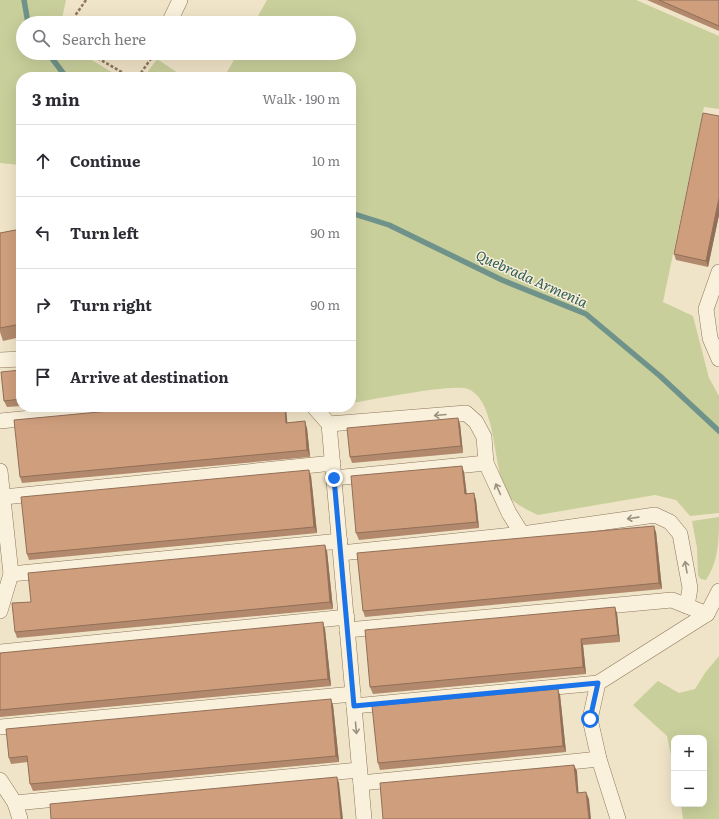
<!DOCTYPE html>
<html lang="en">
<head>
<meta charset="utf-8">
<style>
  body { margin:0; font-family:Literata,serif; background:#f2f2f3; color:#2b2b33 }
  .controls { position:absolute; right:12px; bottom:12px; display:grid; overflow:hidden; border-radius:8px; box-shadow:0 4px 16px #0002 }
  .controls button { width:36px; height:36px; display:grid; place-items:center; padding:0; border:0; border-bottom:1px solid #e1e1e2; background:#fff; color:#2b2b33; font:20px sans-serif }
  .stop { position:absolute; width:12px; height:12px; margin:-9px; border:3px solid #1a73e8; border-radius:50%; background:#fff }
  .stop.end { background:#1a73e8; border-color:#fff; box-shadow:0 1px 4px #0008 }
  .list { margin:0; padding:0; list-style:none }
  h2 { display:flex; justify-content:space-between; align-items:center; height:52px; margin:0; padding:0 16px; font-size:17px }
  h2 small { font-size:13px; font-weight:400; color:#7c7c81 }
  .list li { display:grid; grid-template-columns:26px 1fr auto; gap:12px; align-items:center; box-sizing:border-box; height:72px; padding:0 16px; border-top:1px solid #e1e1e2 }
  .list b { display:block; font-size:15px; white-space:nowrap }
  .list em { font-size:13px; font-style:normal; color:#7c7c81 }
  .icon { flex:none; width:22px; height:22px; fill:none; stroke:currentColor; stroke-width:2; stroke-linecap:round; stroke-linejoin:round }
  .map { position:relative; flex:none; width:719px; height:819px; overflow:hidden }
  .search { position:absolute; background:#fff; box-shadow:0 4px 16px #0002; left:16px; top:16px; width:340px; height:44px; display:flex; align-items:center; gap:10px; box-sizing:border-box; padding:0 14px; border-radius:22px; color:#7c7c81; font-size:15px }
  .panel { position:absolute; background:#fff; box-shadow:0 4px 16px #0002; left:16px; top:72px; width:340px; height:340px; border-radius:16px }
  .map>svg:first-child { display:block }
  .green { fill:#c9cf9b }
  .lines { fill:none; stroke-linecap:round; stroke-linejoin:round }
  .stream { stroke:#6f938a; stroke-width:5.5 }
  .minor-casing { stroke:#8d765c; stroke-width:16 }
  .path { stroke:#8d765c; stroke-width:2.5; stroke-dasharray:3 2; stroke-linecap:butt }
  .minor { stroke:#faf1dc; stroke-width:15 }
  .wall { fill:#b2896c }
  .shaded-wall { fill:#916f58 }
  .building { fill:#cf9f7d; stroke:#916f58 }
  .oneway { stroke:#9c907e }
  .route { stroke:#1a73e8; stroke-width:5 }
  .labels { text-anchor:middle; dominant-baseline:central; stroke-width:3; stroke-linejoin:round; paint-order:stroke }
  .water-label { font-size:14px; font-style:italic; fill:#2f5d5a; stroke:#f7eed8 }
</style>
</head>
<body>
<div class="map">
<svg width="719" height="819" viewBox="0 0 719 819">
  <rect width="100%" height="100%" fill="#f0e4c8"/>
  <g class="green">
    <path d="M0,0h66l-5,23h-38v30h57l40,24h-99v88l-21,-2z"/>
    <path d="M267,0h369l83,36v73l-15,-2 -41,195 30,14 16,62 10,18v117l-29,3 -14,-16 -21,-5 -117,20c-10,-5 -24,-11 -30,-20 -16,-24 -10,-94 -40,-106 -16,-6 -95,11 -117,14v-326h-127l14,-24h111v-30h-95z"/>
    <path d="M157,59l27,18h-40z"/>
    <path d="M719,517c0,22 0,44 -13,63l-5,-1 -3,-3 -1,-28 -5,-27z"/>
    <path d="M719,656v163h-36l-2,-15h23v-66h-30v32l-7,-34 -34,-31 25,-24 21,12 16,-4 10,-16z"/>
  </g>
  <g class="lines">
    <g class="stream">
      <path d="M24,0l4,23"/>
      <path d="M48,53l18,24"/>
      <path d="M351,213l38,12 113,55 84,34 74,62 59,55"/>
    </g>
    <defs>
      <g id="minor">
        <path d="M169,23l11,-23"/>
        <path d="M719,272l-13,37 4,29 9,21"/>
        <path d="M0,360l21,-1"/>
        <path d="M314,407l15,17 35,395"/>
        <path d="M0,421l143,-14"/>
        <path d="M329,424l137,-11 10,9 8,15 2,26 23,50 13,21 133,-19 15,7 10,12 10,54 -3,18"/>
        <path d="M0,471l11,103 -11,37"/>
        <path d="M334,478l152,-15"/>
        <path d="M4,497l329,-34"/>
        <path d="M341,553l181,-19"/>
        <path d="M11,574l329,-33"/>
        <path d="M347,630l325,-30 35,14"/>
        <path d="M0,652l347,-35"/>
        <path d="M354,706l244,-23"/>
        <path d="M0,727l353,-33"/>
        <path d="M0,780l15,23 5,16"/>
        <path d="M361,783l238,-24"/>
        <path d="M15,803l344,-33"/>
        <path d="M618,819l-19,-60 -9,-40 8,-36 109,-69 12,-23"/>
      </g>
    </defs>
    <use href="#minor" class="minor-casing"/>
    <g class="path">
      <path d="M70,23l16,-23"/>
      <path d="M89,53l41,24"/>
      <path d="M138,77l17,-24"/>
    </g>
    <use href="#minor" class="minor"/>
  </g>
  <g class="wall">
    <path d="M647,0h72v31z"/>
    <path d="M719,116v99l-11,52 -32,-7 -2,-6z"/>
    <path d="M21,229v108l-18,4 -3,-9v-99z"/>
    <path d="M21,370v36l-14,1 -3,-6z"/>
    <path d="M288,423l19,5 3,29 -288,26 -2,-6z"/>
    <path d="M460,424l3,29 -111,10 -2,-6z"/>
    <path d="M464,472l3,22 9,6 3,28 -120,12 -3,-7z"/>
    <path d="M311,476l6,57 -288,27 -2,-6z"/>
    <path d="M656,532l6,57 -297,28 -2,-6z"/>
    <path d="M327,551l6,58 -316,29 -2,-6z"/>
    <path d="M617,613l3,29 -37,3 3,29 -213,20 -3,-7z"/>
    <path d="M325,629l6,57 -331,31v-64z"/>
    <path d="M560,695l6,57 -186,18 -2,-7z"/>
    <path d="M333,705l6,57 -306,29 -3,-7 -2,-22 -17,2 -2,-6z"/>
  </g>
  <g class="shaded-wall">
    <path d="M719,198v17l-11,52 -2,-6z"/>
    <path d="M285,407h1l2,23 -2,-7z"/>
    <path d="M458,418l2,6 3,29 -2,-7z"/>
    <path d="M305,421l2,7 3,29 -3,-7z"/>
    <path d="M462,466l2,6 3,29 -2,-7z"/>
    <path d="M309,470l2,6 6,57 -3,-6z"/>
    <path d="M474,493l2,7 3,28 -2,-6z"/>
    <path d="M654,526l2,6 6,57 -3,-6z"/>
    <path d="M325,545l2,6 6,58 -3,-7z"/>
    <path d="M615,607l2,6 3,29 -2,-7z"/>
    <path d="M323,622l2,7 6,57 -3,-7z"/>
    <path d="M581,639l2,6 3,29 -3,-7z"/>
    <path d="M558,689l2,6 6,57 -3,-6z"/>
    <path d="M331,699l2,6 6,57 -3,-6z"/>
    <path d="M574,765l3,6 2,29 -2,-7z"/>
    <path d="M337,777l2,6 4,36h-2z"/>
    <path d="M586,792l3,7 2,20h-2z"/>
  </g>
  <g class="building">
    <path d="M659,0h60v26z"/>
    <path d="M703,113l16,3v82l-13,63 -32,-7z"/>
    <path d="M21,229v95l-21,4v-95z"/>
    <path d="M21,370v29l-17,2 -3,-29z"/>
    <path d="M152,407h133l1,16 19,-2 2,29 -287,27 -6,-57z"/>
    <path d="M458,418l3,28 -111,11 -3,-29z"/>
    <path d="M462,466l3,28 9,-1 3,29 -121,11 -5,-57z"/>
    <path d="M309,470l5,57 -287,27 -6,-57z"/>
    <path d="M654,526l5,57 -296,28 -6,-58z"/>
    <path d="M325,545l5,57 -315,30 -3,-29 19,-1 -3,-29z"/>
    <path d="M615,607l3,28 -37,4 2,28 -213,20 -5,-57z"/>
    <path d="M323,622l5,57 -328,31v-57z"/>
    <path d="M558,689l5,57 -185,17 -6,-57z"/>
    <path d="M331,699l5,57 -306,28 -3,-28 -18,2 -3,-29z"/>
    <path d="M574,765l3,28 9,-1 3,27h-206l-3,-36z"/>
    <path d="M337,777l4,42h-290l-1,-15z"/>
  </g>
  <defs><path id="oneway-shaft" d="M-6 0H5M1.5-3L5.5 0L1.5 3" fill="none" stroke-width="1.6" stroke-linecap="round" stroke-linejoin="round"/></defs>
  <g class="oneway">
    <use href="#oneway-shaft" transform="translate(440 415) rotate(175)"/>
    <use href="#oneway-shaft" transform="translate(498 489) rotate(-114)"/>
    <use href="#oneway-shaft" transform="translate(633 518) rotate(172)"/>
    <use href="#oneway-shaft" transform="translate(686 567) rotate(-100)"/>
    <use href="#oneway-shaft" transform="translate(356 728) rotate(85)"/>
  </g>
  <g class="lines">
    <path class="route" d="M334,478l20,228 244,-23 -8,36"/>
  </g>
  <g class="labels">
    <g class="water-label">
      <text transform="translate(532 278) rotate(24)">Quebrada Armenia</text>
    </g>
  </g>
</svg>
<div class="controls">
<button>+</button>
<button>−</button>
</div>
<div class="stop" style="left:590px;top:719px"></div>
<div class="stop end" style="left:334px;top:478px"></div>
<div class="search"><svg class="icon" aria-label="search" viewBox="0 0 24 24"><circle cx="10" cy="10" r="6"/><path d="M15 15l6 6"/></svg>Search here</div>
<section class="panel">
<h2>3 min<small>Walk · 190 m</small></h2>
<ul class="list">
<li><svg class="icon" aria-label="ahead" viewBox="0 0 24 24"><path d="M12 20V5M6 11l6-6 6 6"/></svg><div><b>Continue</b></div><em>10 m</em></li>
<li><svg class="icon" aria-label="left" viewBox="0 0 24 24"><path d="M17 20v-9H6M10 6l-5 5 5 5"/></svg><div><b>Turn left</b></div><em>90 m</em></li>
<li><svg class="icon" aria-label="right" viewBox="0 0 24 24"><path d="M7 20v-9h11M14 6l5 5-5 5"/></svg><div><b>Turn right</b></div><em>90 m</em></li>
<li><svg class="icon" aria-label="arrive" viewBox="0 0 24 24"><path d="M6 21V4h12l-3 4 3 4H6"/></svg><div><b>Arrive at destination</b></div></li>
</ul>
</section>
</div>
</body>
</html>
